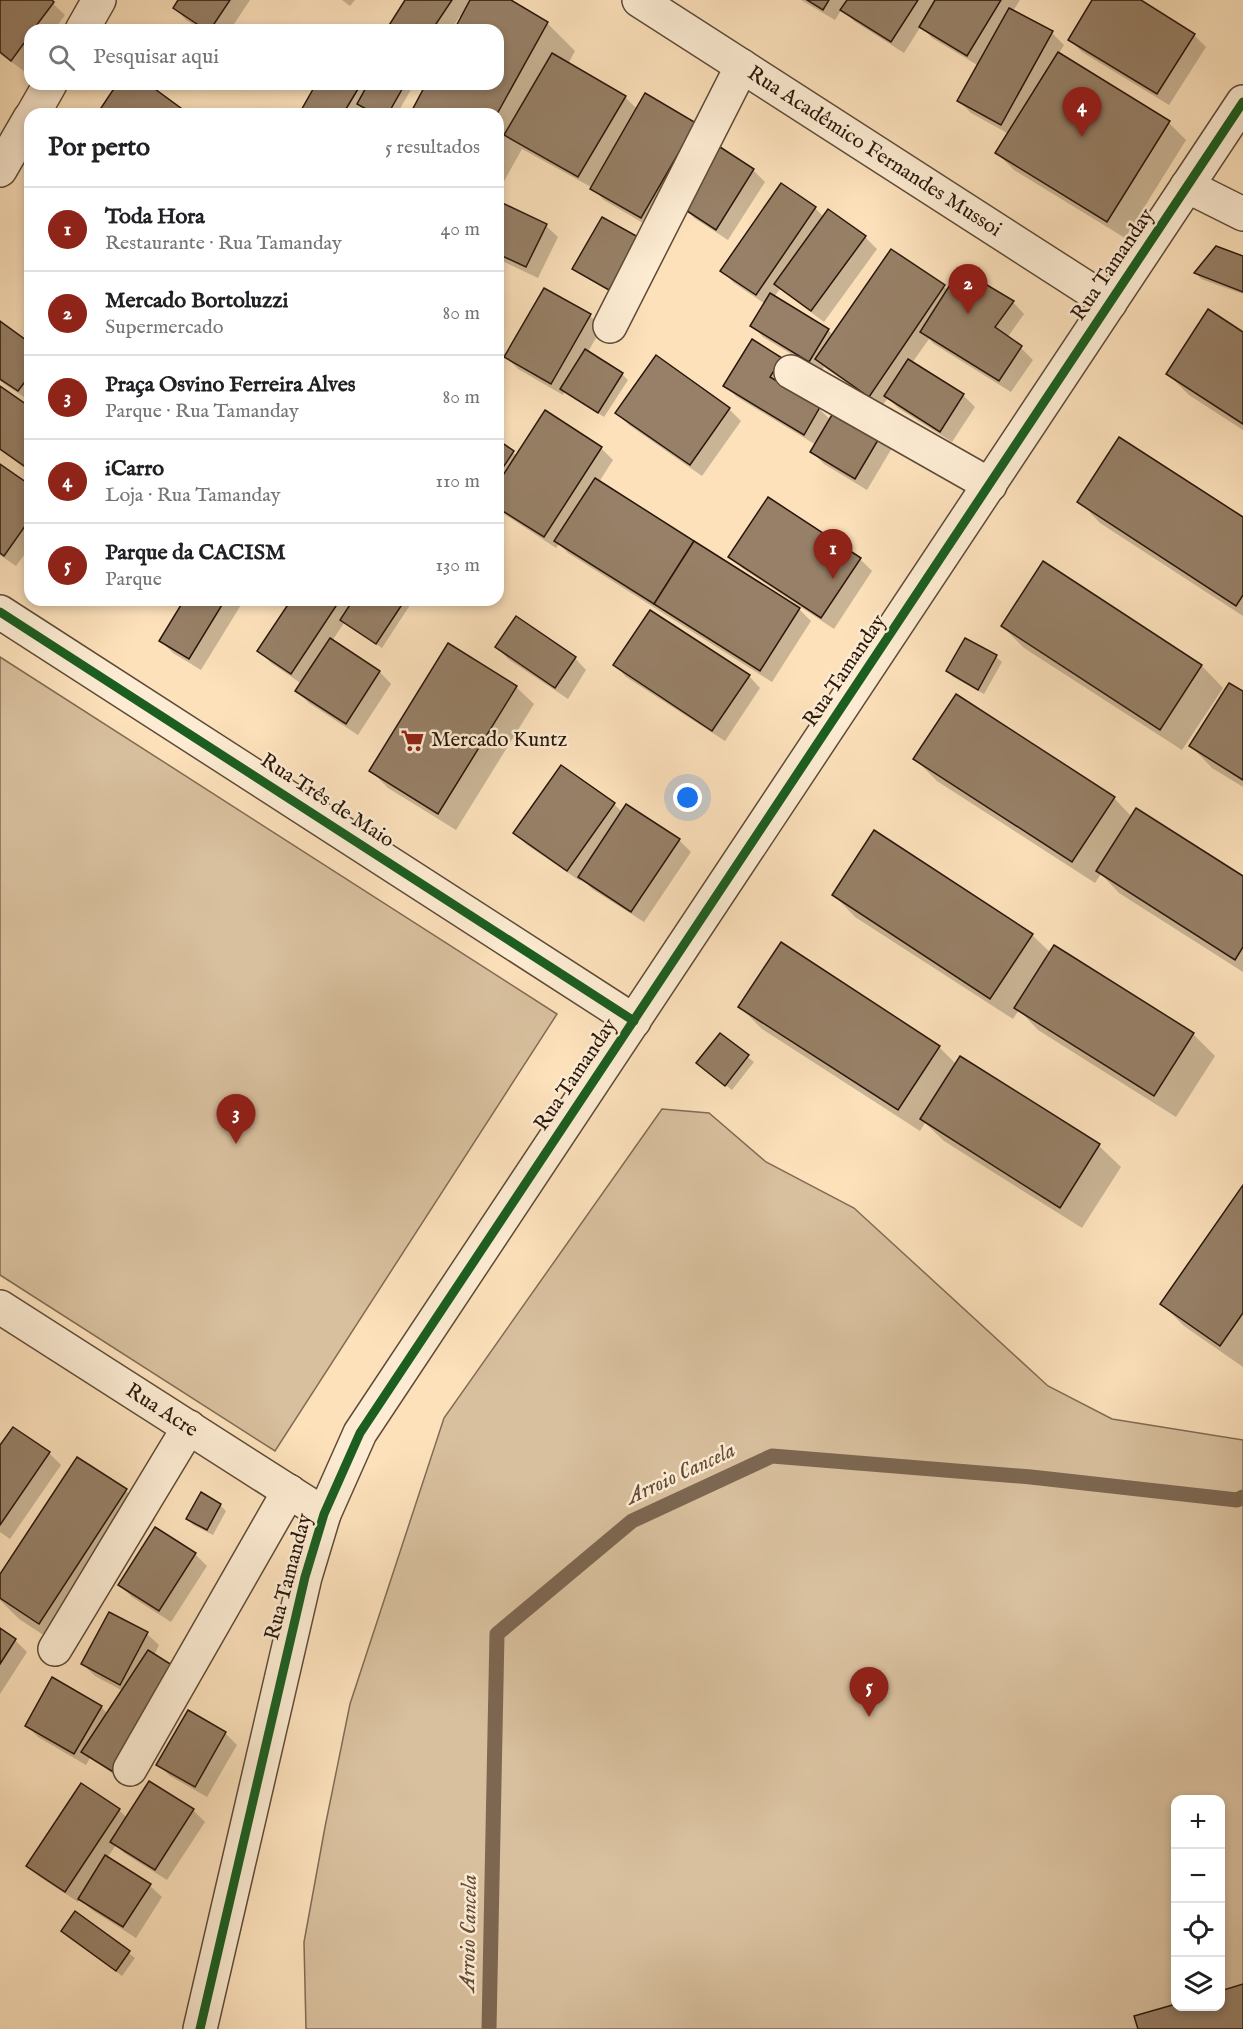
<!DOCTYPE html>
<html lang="pt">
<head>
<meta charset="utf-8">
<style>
  body { margin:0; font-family:"IM FELL English",serif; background:#f6f6f6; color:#202124 }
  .controls { position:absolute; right:18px; bottom:18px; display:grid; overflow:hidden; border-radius:12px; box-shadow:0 3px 9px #0003 }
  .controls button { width:54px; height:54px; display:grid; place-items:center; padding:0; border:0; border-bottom:2px solid #e0e0e0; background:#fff; color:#202124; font:30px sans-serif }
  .you { position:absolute; left:688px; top:798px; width:21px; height:21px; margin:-15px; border:4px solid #fff; border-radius:50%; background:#1a73e8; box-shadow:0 0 0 9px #1a73e833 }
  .badge { display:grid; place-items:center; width:39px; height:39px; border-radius:50%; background:#8f2418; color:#fff; font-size:20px; font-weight:700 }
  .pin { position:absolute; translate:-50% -50px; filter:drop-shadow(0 2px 3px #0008) }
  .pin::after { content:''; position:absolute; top:32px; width:21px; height:18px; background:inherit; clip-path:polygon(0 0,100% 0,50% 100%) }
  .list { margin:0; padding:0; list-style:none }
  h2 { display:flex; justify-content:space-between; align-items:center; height:78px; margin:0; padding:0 24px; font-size:26px }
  h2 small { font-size:20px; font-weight:400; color:#757577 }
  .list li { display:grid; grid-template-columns:39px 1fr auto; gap:18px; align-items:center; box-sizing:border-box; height:84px; padding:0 24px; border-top:2px solid #e0e0e0 }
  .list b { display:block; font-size:22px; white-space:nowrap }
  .list p { margin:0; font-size:20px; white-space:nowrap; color:#757577 }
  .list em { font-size:20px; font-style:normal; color:#757577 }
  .icon { flex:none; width:33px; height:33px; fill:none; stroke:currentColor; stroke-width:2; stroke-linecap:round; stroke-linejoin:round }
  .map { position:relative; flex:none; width:1243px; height:2029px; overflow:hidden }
  .search { position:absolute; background:#fff; box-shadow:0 3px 9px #0003; left:24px; top:24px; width:480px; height:66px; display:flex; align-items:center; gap:15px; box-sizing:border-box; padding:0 21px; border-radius:18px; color:#757577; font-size:22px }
  .panel { position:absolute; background:#fff; box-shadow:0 3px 9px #0003; left:24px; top:108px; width:480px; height:498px; border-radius:18px }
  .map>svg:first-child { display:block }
  .green { fill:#d8bf9d; stroke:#816b54; stroke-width:1.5; fill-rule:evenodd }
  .shadow { fill:#0003 }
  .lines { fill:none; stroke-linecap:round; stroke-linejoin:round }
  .stream { stroke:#7d6751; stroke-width:15 }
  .building { fill:#978067; stroke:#2a170b; stroke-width:1.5 }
  .minor-casing { stroke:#5e4a37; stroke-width:36 }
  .minor { stroke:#fdecd3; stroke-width:33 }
  .cycleway-casing { stroke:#fdecd3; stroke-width:13 }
  .cycleway { stroke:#1b5e20; stroke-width:9 }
  .labels { text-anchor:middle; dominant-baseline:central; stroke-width:5; stroke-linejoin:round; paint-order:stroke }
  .street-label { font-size:21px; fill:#2a170b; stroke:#fdecd3 }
  .poi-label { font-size:21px; fill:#2a170b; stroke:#fdecd3; text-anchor:start }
  .water-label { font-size:22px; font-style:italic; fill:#624c39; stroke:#fdecd3 }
</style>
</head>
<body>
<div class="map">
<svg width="1243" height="2029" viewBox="0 0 1243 2029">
  <rect width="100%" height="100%" fill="#fce1bb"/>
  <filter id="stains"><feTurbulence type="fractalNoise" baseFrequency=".00333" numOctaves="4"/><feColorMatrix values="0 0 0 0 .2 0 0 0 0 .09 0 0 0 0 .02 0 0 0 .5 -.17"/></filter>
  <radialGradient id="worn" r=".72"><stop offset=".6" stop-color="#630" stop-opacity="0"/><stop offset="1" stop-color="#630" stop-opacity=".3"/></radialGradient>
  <g class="green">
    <path d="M0,657l557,357 -282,437 -275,-176z"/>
    <path d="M662,1109l47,4 57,49 88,46 194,178 64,33 131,21v589h-937l-2,-87 21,-115 25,-123 94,-286zM1176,1800h44v206h-44z"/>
  </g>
  <g class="shadow">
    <path d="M0,0h49l16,15 -11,15h-24v33l-6,8 -24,-17z"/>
    <path d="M180,0h70l-20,30h-28l-16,-10 -11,-12z"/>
    <path d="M342,0h13l-5,6z"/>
    <path d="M407,0h101l39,23 28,28 -7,13 57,33 13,13 57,14 -42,105 -49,-29 -13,-13 -69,-38 -24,43v-78h-86l16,-30h70v-54h-42l6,-12 -2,-2 -9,14h-64z"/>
    <path d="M801,0h219l-7,11 39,22 12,12 -6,10 111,68 17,17 -61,98 -111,-68 -17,-17 12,-19 -38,-21 -12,-12 20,-35 -47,-28 -11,-12 -17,27 -50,-32 -12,-12 -7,11z"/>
    <path d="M1094,0h44l56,35 12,12 -37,58 -87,-53 -12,-12z"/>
    <path d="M318,84h93l2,2 -16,28h-24l-8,-5 -3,5h-62z"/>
    <path d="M720,149l33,21 12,12 -37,58 -34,-22 -11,-12z"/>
    <path d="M781,185l34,23 9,9 41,20 12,12 -53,73 -44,-33 -6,8 54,33 5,5 58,-84 57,39 65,12 11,12 -17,24 14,10 12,12 -22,32 -77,-48 -5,-5 -17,24 51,32 12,12 -23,35 -54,-34 -10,-10 -7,9 -57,-40 -3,5 -58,-35 -11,-12 13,-21 -31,-21 -12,-12z"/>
    <path d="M498,203l48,23 12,11 -20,41 -40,-19z"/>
    <path d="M639,239l-24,56 -35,-21 -6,-6z"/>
    <path d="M1243,257v37l-42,-15 -5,-6z"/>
    <path d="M544,290l46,26 12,11 -14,25 34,22 6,6 -24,37 -39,-26 -2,4 -45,-26 -12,-12z"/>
    <path d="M0,322l30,23v56l-30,-20z"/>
    <path d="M1243,334v96l-54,-35 -22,-22z"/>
    <path d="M656,357l73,52 12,12 -39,55 -73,-51 -12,-12z"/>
    <path d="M781,359l12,12 -10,16 36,22 12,11 6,-10 55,38 -25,42 -43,-26 -12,-12 4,-7 -79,-48 -12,-11z"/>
    <path d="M0,388l30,21v63l-30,-22z"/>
    <path d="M545,412l56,36 12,12 -14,22 200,127 12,12 -39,61 -204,-129 -9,-9 -3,4 -58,-38v-68l19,14z"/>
    <path d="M0,466l30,21v60l-14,19 -16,-11z"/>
    <path d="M1079,501l164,18v97l-143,-93z"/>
    <path d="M730,556l130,3 12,12 -38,58 -92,-61z"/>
    <path d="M1044,564l158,102 21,22 -41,62 -158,-102 -22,-22z"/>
    <path d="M186,600h58l-43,70 -28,-17 -12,-12z"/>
    <path d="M293,600h58l2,3 2,-3h55l2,2 -30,46 -38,-25 -12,18 48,31 11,12 -33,51 -49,-32 -12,-12 5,-7 -31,-21 -12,-12z"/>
    <path d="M449,645l67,42 18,17 -78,126 -68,-42 -17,-17z"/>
    <path d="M497,647l78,11 11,12 -18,29 -60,-40z"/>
    <path d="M996,657l6,5 -18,32 -31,-17 -5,-6z"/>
    <path d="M615,665l134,11 11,12 -35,53 -99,-64z"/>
    <path d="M1243,693v94l-31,-19 -21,-22z"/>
    <path d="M915,759l199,39 18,19 111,60v95l-124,-79 -18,-19 -6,9 -158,-102z"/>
    <path d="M614,804l8,8 57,28 12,12 -47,70 -52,-33 -10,-11 -2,3 -53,-36 -12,-12z"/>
    <path d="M834,895l198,40 19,18 142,81 22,22 -39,61 -138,-87 -19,-20 -6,9 -158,-102z"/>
    <path d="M740,1007l199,40 18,18 4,-7 138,88 22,21 -39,61 -138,-87 -19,-18 -5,8 -158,-102z"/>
    <path d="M720,1035l34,27 -22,28 -28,-22z"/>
    <path d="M1243,1187v180l-59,-41 -22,-22z"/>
    <path d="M0,1448l49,5 12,12 -51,74 -10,-7z"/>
    <path d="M77,1459l49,32 29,28 -87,132 -49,-32 -19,-19v-24z"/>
    <path d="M220,1505l6,6 -13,24 -20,-10 -5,-6z"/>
    <path d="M195,1554l12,12 -36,56 -39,-25 -12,-12z"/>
    <path d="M0,1630l15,10 12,12 -27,42z"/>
    <path d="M147,1634l12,11 -5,10 -26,129 -38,-26 -4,7 -48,-28 -11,-12 74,-18 7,7 15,-23 -28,-15 -12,-12z"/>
    <path d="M225,1733l12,12 -30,52 -37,-21 -12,-12z"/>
    <path d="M82,1785l37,25 8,8 66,-8 12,12 -38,58 -43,-27 -8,-8 -9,13 43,28 12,11 -26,41 -44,-28 -12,-11 -2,3 -38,-25 -12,-11z"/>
    <path d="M75,1913l60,45 -13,18 -54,-40z"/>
  </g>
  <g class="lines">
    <path class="stream" d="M489,2029l8,-395 135,-113 140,-65 259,21 206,23 6,-3"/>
  </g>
  <g class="building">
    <path d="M0,0h52l2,2 -21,28h-3v5l-19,26 -11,-9z"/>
    <path d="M178,0h52l-20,30h-4l-33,-22z"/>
    <path d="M405,0h47l-20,30h-46z"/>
    <path d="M470,0h41l37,22 -51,92h-87l16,-30h72v-54h-44z"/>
    <path d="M807,0h22l-6,10z"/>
    <path d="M847,0h71l-27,42 -51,-32z"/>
    <path d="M935,0h66l-34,56 -48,-29z"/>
    <path d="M1092,0h49l54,34 -38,60 -89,-54z"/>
    <path d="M1009,8l44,23 -52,94 -44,-24z"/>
    <path d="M1058,52l112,69 -63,101 -112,-69z"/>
    <path d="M552,53l74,43 -48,81 -74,-42z"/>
    <path d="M117,84h31l41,30h-92z"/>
    <path d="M316,84h45l-18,30h-44z"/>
    <path d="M368,84h37l-17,30h-13l-18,-10z"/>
    <path d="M645,93l51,30 -55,95 -51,-29z"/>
    <path d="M720,147l34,22 -38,61 -35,-23z"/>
    <path d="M781,183l35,24 -60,88 -36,-24z"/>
    <path d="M498,201l49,23 -21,43 -28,-13z"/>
    <path d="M828,209l38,27 -55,75 -37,-27z"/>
    <path d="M602,217l38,21 -31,52 -37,-21z"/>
    <path d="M1216,246l27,10v36l-49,-19z"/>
    <path d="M891,249l54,36 -76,112 -54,-38z"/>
    <path d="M960,269l54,32 -19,26 27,19 -23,35 -79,-49z"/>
    <path d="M544,288l47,26 -40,70 -47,-27z"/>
    <path d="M770,293l59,36 -20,33 -59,-36z"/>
    <path d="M1208,309l35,23v92l-77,-50z"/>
    <path d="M0,321l30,22v32l-12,16 -18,-12z"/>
    <path d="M752,339l30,19 -12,19 50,30 -16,28 -81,-49z"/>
    <path d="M585,349l38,24 -25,40 -38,-24z"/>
    <path d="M656,355l74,53 -40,57 -75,-52z"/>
    <path d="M908,359l56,35 -24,38 -56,-36z"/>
    <path d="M0,386l30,21v63l-30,-21z"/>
    <path d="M836,408l45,27 -26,44 -45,-27z"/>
    <path d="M545,410l57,37 -58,90 -46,-29v-25z"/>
    <path d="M1119,437l124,80v78l-7,11 -159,-104z"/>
    <path d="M498,440l16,11 -16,24z"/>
    <path d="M0,464l30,21v34l-26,37 -4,-3z"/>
    <path d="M595,478l99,63 -40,63 -100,-63z"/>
    <path d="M768,497l93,61 -40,60 -93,-61z"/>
    <path d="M694,541l106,67 -40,63 -106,-67z"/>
    <path d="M1043,561l159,104 -42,65 -159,-104z"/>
    <path d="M184,600h41l-36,59 -30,-18z"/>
    <path d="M291,600h49l-49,74 -34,-23z"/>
    <path d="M353,600h52l-29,44 -36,-24z"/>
    <path d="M650,610l100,65 -38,56 -99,-66z"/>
    <path d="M516,616l60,41 -21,31 -60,-41z"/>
    <path d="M330,638l50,33 -34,53 -51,-33z"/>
    <path d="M965,638l32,17 -19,35 -32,-19z"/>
    <path d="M448,643l69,43 -79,128 -69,-43z"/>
    <path d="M1229,683l14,8v89l-54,-34z"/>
    <path d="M956,694l159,103 -43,65 -159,-103z"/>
    <path d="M561,765l54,38 -48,68 -54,-38z"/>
    <path d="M626,804l54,35 -49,73 -53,-35z"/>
    <path d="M1136,808l107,68v71l-8,13 -139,-89z"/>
    <path d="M874,830l159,104 -43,65 -158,-104z"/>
    <path d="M781,942l159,104 -42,64 -160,-103z"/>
    <path d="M1054,945l140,88 -40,63 -140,-88z"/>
    <path d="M720,1033l29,22 -24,31 -29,-23z"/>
    <path d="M960,1056l140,88 -40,64 -140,-89z"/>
    <path d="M1243,1185v128l-23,33 -60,-42z"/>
    <path d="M13,1427l37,25 -50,73v-80z"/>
    <path d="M77,1457l50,32 -88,135 -39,-26v-24z"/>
    <path d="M201,1492l20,12 -14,26 -21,-11z"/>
    <path d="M155,1527l41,26 -37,58 -41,-26z"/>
    <path d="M109,1612l39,20 -28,53 -39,-21z"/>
    <path d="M0,1628l16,11 -16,25z"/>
    <path d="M148,1650l35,22 -68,101 -34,-21z"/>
    <path d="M52,1677l50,29 -28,48 -49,-28z"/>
    <path d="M188,1710l38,22 -31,55 -39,-22z"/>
    <path d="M149,1781l45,28 -39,61 -45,-28z"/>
    <path d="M81,1783l39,26 -55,83 -39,-26z"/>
    <path d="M105,1855l46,29 -28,43 -45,-28z"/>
    <path d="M75,1911l55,40 -14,20 -55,-40z"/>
    <path d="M1243,1984v45h-105l-4,-13 42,-12v2h44v-15z"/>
  </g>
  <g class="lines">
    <defs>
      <g id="minor">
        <path id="s1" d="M639,0l471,303"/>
        <path d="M82,30l17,-30"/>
        <path d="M33,114l17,-30"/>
        <path d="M0,170l30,-52"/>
        <path d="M1187,186l56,28"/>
        <path d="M610,326l132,-260"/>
        <path d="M791,372l199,113"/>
        <path d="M0,612l634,409"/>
        <path id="s2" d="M0,1307l324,207"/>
        <path d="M55,1649l134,-222"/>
        <path d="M130,1769l159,-278"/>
        <path d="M200,2029l105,-452 19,-63 36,-81 883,-1331"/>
      </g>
    </defs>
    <use href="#minor" class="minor-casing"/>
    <use href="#minor" class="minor"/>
    <defs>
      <g id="cycleway">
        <path d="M0,612l634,409"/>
        <path d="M200,2029l105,-452 19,-63 36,-81 883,-1331"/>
      </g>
    </defs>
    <use href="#cycleway" class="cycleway-casing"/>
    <use href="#cycleway" class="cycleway"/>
  </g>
  <defs>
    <symbol id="supermarket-bare" viewBox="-9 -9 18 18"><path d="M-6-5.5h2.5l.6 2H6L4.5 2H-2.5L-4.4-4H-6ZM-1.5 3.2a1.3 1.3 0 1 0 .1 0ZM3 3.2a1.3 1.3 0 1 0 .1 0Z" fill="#8f2418" stroke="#fdecd3" stroke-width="2.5" paint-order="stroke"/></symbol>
  </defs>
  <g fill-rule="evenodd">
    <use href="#supermarket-bare" x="396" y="724" width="33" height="33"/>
  </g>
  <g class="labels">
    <g class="street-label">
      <text stroke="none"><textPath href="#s1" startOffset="280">Rua Acadêmico Fernandes Mussoi</textPath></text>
      <text transform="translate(1113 265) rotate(-56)">Rua Tamanday</text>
      <text transform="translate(845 671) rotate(-56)">Rua Tamanday</text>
      <text transform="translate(327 801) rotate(33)">Rua Três de Maio</text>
      <text transform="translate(576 1075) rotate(-56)">Rua Tamanday</text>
      <text stroke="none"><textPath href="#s2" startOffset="192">Rua Acre</textPath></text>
      <text transform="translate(289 1577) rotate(-75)">Rua Tamanday</text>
    </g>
    <g class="poi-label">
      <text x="431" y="740">Mercado Kuntz</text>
    </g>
    <g class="water-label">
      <text transform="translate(681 1474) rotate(-25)">Arroio Cancela</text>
      <text transform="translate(469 1933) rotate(-89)">Arroio Cancela</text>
    </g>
  </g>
  <rect width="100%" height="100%" filter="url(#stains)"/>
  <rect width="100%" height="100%" fill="url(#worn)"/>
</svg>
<div class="controls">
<button>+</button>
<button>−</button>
<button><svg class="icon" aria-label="locate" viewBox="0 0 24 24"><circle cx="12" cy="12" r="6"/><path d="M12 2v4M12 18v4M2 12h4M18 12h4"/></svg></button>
<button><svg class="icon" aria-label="layers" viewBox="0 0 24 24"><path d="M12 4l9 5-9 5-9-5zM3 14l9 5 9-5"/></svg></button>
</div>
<div class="you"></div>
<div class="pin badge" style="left:833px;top:579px">1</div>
<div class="pin badge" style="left:968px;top:314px">2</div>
<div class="pin badge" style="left:236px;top:1144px">3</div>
<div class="pin badge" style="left:1082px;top:137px">4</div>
<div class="pin badge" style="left:869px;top:1717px">5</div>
<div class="search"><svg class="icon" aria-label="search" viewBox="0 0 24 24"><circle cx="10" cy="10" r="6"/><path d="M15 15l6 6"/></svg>Pesquisar aqui</div>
<section class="panel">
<h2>Por perto<small>5 resultados</small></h2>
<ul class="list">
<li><span class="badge">1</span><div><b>Toda Hora</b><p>Restaurante · Rua Tamanday</p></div><em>40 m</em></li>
<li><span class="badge">2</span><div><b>Mercado Bortoluzzi</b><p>Supermercado</p></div><em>80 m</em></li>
<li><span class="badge">3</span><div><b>Praça Osvino Ferreira Alves</b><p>Parque · Rua Tamanday</p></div><em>80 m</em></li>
<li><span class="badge">4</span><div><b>iCarro</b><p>Loja · Rua Tamanday</p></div><em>110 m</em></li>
<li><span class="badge">5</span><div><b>Parque da CACISM</b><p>Parque</p></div><em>130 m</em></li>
</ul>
</section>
</div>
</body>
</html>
